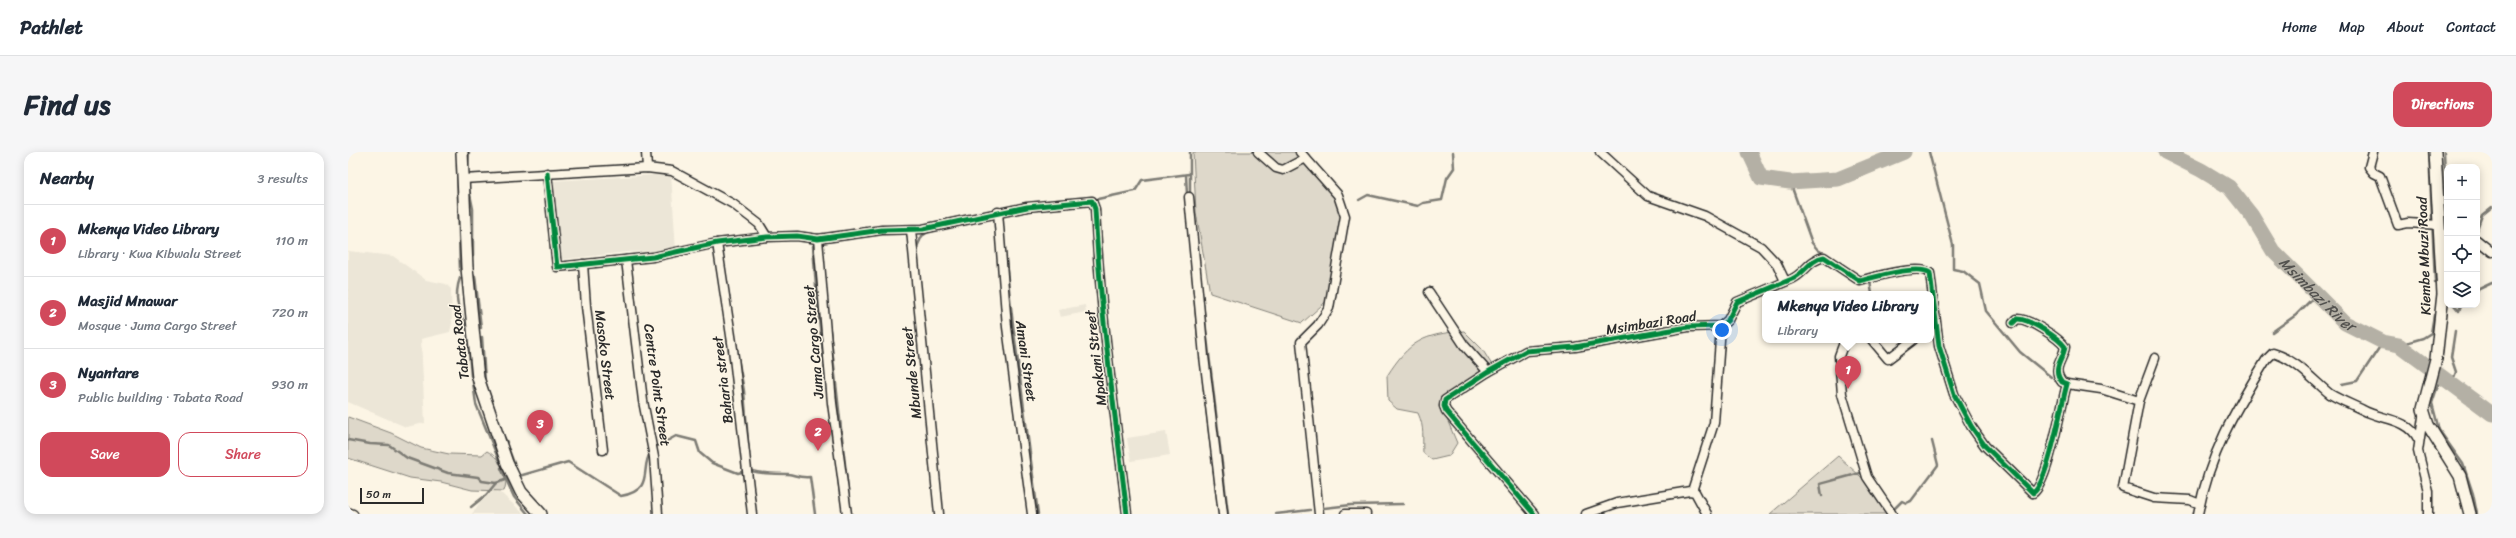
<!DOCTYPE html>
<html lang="en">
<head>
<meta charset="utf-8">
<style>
  body { margin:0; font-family:Sriracha,sans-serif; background:#f6f6f7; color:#1f2937 }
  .controls { position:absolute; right:12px; top:12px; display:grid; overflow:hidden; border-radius:8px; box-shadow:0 2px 10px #0003 }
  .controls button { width:36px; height:36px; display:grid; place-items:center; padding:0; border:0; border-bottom:1px solid #e0e1e3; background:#fff; color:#1f2937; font:20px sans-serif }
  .scale { position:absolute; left:12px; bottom:10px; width:64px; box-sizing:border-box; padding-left:4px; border:2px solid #2b2b2b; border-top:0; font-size:11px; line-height:14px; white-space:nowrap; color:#2b2b2b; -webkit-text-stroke:3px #fcf5e5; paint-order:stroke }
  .you { position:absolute; left:1374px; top:178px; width:14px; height:14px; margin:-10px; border:3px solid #fff; border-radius:50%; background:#1a73e8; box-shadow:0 0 0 6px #1a73e833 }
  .badge { display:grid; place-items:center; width:26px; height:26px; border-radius:50%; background:#d1495b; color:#fff; font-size:13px; font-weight:700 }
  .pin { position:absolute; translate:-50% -33px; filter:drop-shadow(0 1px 2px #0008) }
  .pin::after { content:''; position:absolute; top:21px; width:14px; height:12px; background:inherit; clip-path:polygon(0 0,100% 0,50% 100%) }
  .popup { position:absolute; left:1414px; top:139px; width:172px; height:52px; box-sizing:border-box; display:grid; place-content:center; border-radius:8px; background:#fff; filter:drop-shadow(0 1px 3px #0005); font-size:13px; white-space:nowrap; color:#747a83 }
  .popup b { font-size:15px; color:#1f2937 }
  .popup::after { content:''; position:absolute; left:50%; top:100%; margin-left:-8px; border:8px solid transparent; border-top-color:#fff }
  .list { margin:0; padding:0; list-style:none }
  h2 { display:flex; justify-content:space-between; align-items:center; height:52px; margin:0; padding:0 16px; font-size:17px }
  h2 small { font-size:13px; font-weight:400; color:#747a83 }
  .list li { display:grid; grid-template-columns:26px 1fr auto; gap:12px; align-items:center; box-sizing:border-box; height:72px; padding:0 16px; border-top:1px solid #e0e1e3 }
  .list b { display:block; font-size:15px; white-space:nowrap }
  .list p { margin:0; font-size:13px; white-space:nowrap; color:#747a83 }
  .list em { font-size:13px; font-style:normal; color:#747a83 }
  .actions { display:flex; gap:8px; padding:12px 16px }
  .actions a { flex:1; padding:9px 0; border:1px solid #d1495b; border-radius:12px; text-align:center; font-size:14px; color:#d1495b }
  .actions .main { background:#d1495b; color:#fff }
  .icon { flex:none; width:22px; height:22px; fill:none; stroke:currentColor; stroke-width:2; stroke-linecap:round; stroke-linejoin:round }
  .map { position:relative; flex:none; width:2144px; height:362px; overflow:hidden; border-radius:12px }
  header { display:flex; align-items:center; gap:24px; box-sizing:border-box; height:56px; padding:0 20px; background:#fff; border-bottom:1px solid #e0e1e3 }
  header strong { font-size:19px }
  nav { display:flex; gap:22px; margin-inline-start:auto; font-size:14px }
  .intro { display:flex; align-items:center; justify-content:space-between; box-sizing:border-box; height:96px; padding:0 24px }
  h1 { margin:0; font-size:28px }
  .button { padding:10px 18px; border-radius:12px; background:#d1495b; color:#fff; font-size:14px; font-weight:700 }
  main { display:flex; gap:24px; padding:0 24px }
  aside { flex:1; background:#fff; border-radius:12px; box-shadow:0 2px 10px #0003 }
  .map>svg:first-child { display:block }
  .built { fill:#ece6d7 }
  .green { fill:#ded8ca; stroke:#84827a }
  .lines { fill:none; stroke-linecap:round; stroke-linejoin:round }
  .stream { stroke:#7d7b74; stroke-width:2.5 }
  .river { stroke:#b4b0a5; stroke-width:15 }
  .street-casing { stroke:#2b2b2b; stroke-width:11 }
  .secondary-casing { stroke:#2b2b2b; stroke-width:14 }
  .street { stroke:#fcf5e5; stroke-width:8 }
  .secondary { stroke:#fcf5e5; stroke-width:11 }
  .cycleway-casing { stroke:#fcf5e5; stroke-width:8 }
  .cycleway { stroke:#00873e; stroke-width:5 }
  .labels { text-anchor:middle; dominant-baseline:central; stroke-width:3; stroke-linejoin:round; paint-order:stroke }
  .street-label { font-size:14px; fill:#2b2b2b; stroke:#fcf5e5 }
  .water-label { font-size:15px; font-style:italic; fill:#545350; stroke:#fcf5e5 }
</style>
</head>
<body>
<header>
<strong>Pathlet</strong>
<nav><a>Home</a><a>Map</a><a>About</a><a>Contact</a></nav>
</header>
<div class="intro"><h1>Find us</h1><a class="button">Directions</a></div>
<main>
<aside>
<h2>Nearby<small>3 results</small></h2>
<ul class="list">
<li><span class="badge">1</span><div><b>Mkenya Video Library</b><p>Library · Kwa Kibwalu Street</p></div><em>110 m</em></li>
<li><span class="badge">2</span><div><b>Masjid Mnawar</b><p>Mosque · Juma Cargo Street</p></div><em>720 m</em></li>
<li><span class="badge">3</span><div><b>Nyantare</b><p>Public building · Tabata Road</p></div><em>930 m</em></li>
</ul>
<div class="actions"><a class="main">Save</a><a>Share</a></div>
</aside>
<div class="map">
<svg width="2144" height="362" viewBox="0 0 2144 362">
  <rect width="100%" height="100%" fill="#fcf5e5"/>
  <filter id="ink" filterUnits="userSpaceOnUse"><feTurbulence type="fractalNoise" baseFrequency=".025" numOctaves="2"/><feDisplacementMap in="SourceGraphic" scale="8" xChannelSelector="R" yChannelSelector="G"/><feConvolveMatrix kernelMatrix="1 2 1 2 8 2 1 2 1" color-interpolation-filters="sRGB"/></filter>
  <g filter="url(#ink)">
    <g class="built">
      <path d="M323,22l5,77 -49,1 -68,8 -9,-79z"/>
      <path d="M0,99l45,5 33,24 20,4 5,5 1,34 -2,9 -29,7 4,84 -19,4 -58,-25z"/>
      <path d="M737,153l1,7 -26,5 -2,-7z"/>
      <path d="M818,280l4,23 -39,6 -4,-23z"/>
      <path d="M146,339l8,3 22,20h-52l9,-13z"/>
    </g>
    <g class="green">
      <path d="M845,0h106l6,8 24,17 13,30 -2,44 -9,46 -29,26 -92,-30 -14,-81z"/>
      <path d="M1116,179l18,18 10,16c-12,22 -36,24 -49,45l14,33 -8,13 -17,4 -9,-7c-1,-17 2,-24 -5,-40l-21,-4 -9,-8 -1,-25c22,-35 37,-42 77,-45z"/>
      <path d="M0,265l43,16 30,15 28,6 33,1 5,-4c14,8 23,24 17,40l-32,-1 -31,-8 -31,-4 -62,-20z"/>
      <path d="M1490,304l32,29 21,29h-121z"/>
    </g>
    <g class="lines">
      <g class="stream">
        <path d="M1581,0l24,93v24l10,2 17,13 6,27 34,41 31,25"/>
        <path d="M2081,0l6,131"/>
        <path d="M2096,0l3,66"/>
        <path d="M109,13l3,105"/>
        <path d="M120,13l1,-13"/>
        <path d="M838,23l1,20"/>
        <path d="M1442,30l22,61 6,7 7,4"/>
        <path d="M121,37l4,20v47"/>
        <path d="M842,44v-44"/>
        <path d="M745,48l42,-9 7,-11 47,-6"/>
        <path d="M1011,48l9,-5 50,11 5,-3 19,-3 5,-22 7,-10 -1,-16"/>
        <path d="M2129,77l5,-14 10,-8"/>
        <path d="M841,82l9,105"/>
        <path d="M656,92l9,81 25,189"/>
        <path d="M465,94l4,55 16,141"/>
        <path d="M568,97l6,-13 9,-6"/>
        <path d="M127,124l6,52"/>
        <path d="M112,126c-7,20 -1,33 7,51"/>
        <path d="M1522,129l2,13"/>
        <path d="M2129,138l15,-7"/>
        <path d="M855,152l25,210"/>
        <path d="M2106,153l5,6 2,-6"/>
        <path d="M482,178l20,179"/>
        <path d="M1924,180l24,-17 20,-20"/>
        <path d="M134,185l3,44 11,34"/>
        <path d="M379,187l3,17"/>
        <path d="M120,188l3,36"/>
        <path d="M2051,193l24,-7 8,-5 3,-18"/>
        <path d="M389,200l7,39 5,63"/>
        <path d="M2093,224l-9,27 7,27 24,34 10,30 4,20"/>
        <path d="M2097,227l8,1 3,-8 -5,-15 4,-26"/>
        <path d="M855,229l16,133"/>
        <path d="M125,230l3,22 24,59"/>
        <path d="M1994,232l15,-3 26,-39"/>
        <path d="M155,283l4,7"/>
        <path d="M0,288l22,4 19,1 18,13 41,15 30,4 4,4 14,2 9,-3"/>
        <path d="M392,290l7,63"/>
        <path d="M306,296l22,-12 20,5 4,12 12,10 26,10 11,-3c13,5 26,3 39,4 8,1 10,4 22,3l5,37"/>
        <path d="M161,298l9,24"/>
        <path d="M489,315l3,27"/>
        <path d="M153,316l13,29 14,17"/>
        <path d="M171,324l49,-14 53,34c35,-6 18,-29 30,-44"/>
        <path d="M1474,344l-2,-12 44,-12"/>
        <path d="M1315,347l24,-5"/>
        <path d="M123,355l15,-12 10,-12"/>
        <path d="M976,356l27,-3 52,-1"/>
        <path d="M1544,359l10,-10 4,2 5,-2 27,-36 -6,-24"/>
        <path d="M928,362l34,-4"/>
      </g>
      <g class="river">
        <path d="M1401,0l12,26 29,4 48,-3 66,-27"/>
        <path id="s1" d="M1817,0l36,18 28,17 23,29 21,35 72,72 38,19 16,3 93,69"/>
      </g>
      <defs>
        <g id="street">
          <path d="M298,0l1,16"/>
          <path d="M910,0l18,16 7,2 21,-11"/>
          <path d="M952,0l38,43 7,21 -16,92 -11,17 -17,17 18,172"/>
          <path d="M1252,0l48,44 57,20 56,31 16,17 8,17"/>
          <path d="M2025,0l-4,15 5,6 6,3 18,49 10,-2 31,2"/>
          <path d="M199,21l10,94 96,-10 64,-14 50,-6 30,-1 21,3 64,-9 41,-1 104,-22 65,-6 3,8c5,103 20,203 32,305"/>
          <path d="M115,27l184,-11 25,3 61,33 26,20 8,13"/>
          <path d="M841,45l15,159 19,158"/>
          <path d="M650,60l9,115 25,187"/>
          <path d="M563,78l28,284"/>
          <path d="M470,87l14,164 15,111"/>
          <path d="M2129,88l15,12"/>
          <path d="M369,91l16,106 19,165"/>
          <path d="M278,108l17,141 11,56 4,57"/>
          <path d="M235,112l3,42 17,144"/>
          <path d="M1081,140l35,53 24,27"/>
          <path d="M1497,188l-6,16 3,38 25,83 25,37"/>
          <path d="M1524,188l16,19 25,-19"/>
          <path d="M1807,206l-16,43 -16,87 31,10 36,2 10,4"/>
          <path d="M1719,232l34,5 38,12"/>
          <path d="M2075,265l-5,34 10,40v23"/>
          <path d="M1344,339l22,-68 7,-97"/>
          <path d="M0,360l5,2"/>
          <path d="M997,362h21"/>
          <path d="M1186,362l-88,-103 -2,-5 1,-6 43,-28 38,-21 49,-4 113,-20 33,-1 7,-6 9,-18 55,-23c13,-6 17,-19 32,-22l36,24c14,-4 59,-17 70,-8l9,73 15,48 17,32 14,20 48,47c15,-10 28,-88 34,-109l-5,-2c-11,-14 1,-21 3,-35 -6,-9 -37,-29 -48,-28l-4,4"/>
          <path d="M1238,362l31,-11 73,-12 5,1 12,22"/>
          <path d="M1850,362c12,-61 36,-102 68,-154l7,-7c22,6 40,27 57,41 10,6 23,11 33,16 18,10 45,8 55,29"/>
        </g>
        <g id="secondary">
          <path d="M114,0l5,116 11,110 29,85 14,29 20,22"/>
          <path d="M2087,0l8,142 -7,65 -13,50 5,16 32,51 10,38"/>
        </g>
      </defs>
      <use href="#street" class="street-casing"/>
      <use href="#secondary" class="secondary-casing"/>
      <use href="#street" class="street"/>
      <use href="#secondary" class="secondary"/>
      <defs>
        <g id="cycleway">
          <path d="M199,21l10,94 96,-10 64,-14 50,-6 30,-1 21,3 64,-9 41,-1 104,-22 65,-6 3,8c5,103 20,203 32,305"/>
          <path d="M1186,362l-88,-103 -2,-5 1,-6 43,-28 38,-21 49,-4 113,-20 33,-1 7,-6 9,-18 55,-23c13,-6 17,-19 32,-22l36,24c14,-4 59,-17 70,-8l9,73 15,48 17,32 14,20 48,47c15,-10 28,-88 34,-109l-5,-2c-11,-14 1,-21 3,-35 -6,-9 -37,-29 -48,-28l-4,4"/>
        </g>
      </defs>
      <use href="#cycleway" class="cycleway-casing"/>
      <use href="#cycleway" class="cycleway"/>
    </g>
  </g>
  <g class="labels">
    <g class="street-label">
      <text transform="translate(2076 104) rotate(-92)">Kiembe Mbuzi Road</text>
      <text transform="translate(1303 171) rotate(-9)">Msimbazi Road</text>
      <text transform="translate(112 190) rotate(-97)">Tabata Road</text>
      <text transform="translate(466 190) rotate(-95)">Juma Cargo Street</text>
      <text transform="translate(257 203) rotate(83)">Masoko Street</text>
      <text transform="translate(748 206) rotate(-97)">Mpakani Street</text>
      <text transform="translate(678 209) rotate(82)">Amani Street</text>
      <text transform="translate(564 221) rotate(-96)">Mbunde Street</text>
      <text transform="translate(375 228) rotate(-97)">Baharia street</text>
      <text transform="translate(309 233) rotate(82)">Centre Point Street</text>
    </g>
    <g class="water-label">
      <text stroke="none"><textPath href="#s1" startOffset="213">Msimbazi River</textPath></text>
    </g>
  </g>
</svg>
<div class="controls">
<button>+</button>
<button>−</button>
<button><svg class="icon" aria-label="locate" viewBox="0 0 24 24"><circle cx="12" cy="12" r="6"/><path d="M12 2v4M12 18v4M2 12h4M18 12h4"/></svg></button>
<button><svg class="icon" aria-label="layers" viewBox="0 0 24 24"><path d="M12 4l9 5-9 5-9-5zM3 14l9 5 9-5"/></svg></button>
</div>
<div class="scale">50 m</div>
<div class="you"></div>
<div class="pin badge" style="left:1500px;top:237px">1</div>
<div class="popup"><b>Mkenya Video Library</b>Library</div>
<div class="pin badge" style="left:470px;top:299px">2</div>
<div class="pin badge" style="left:192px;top:291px">3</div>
</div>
</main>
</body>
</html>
